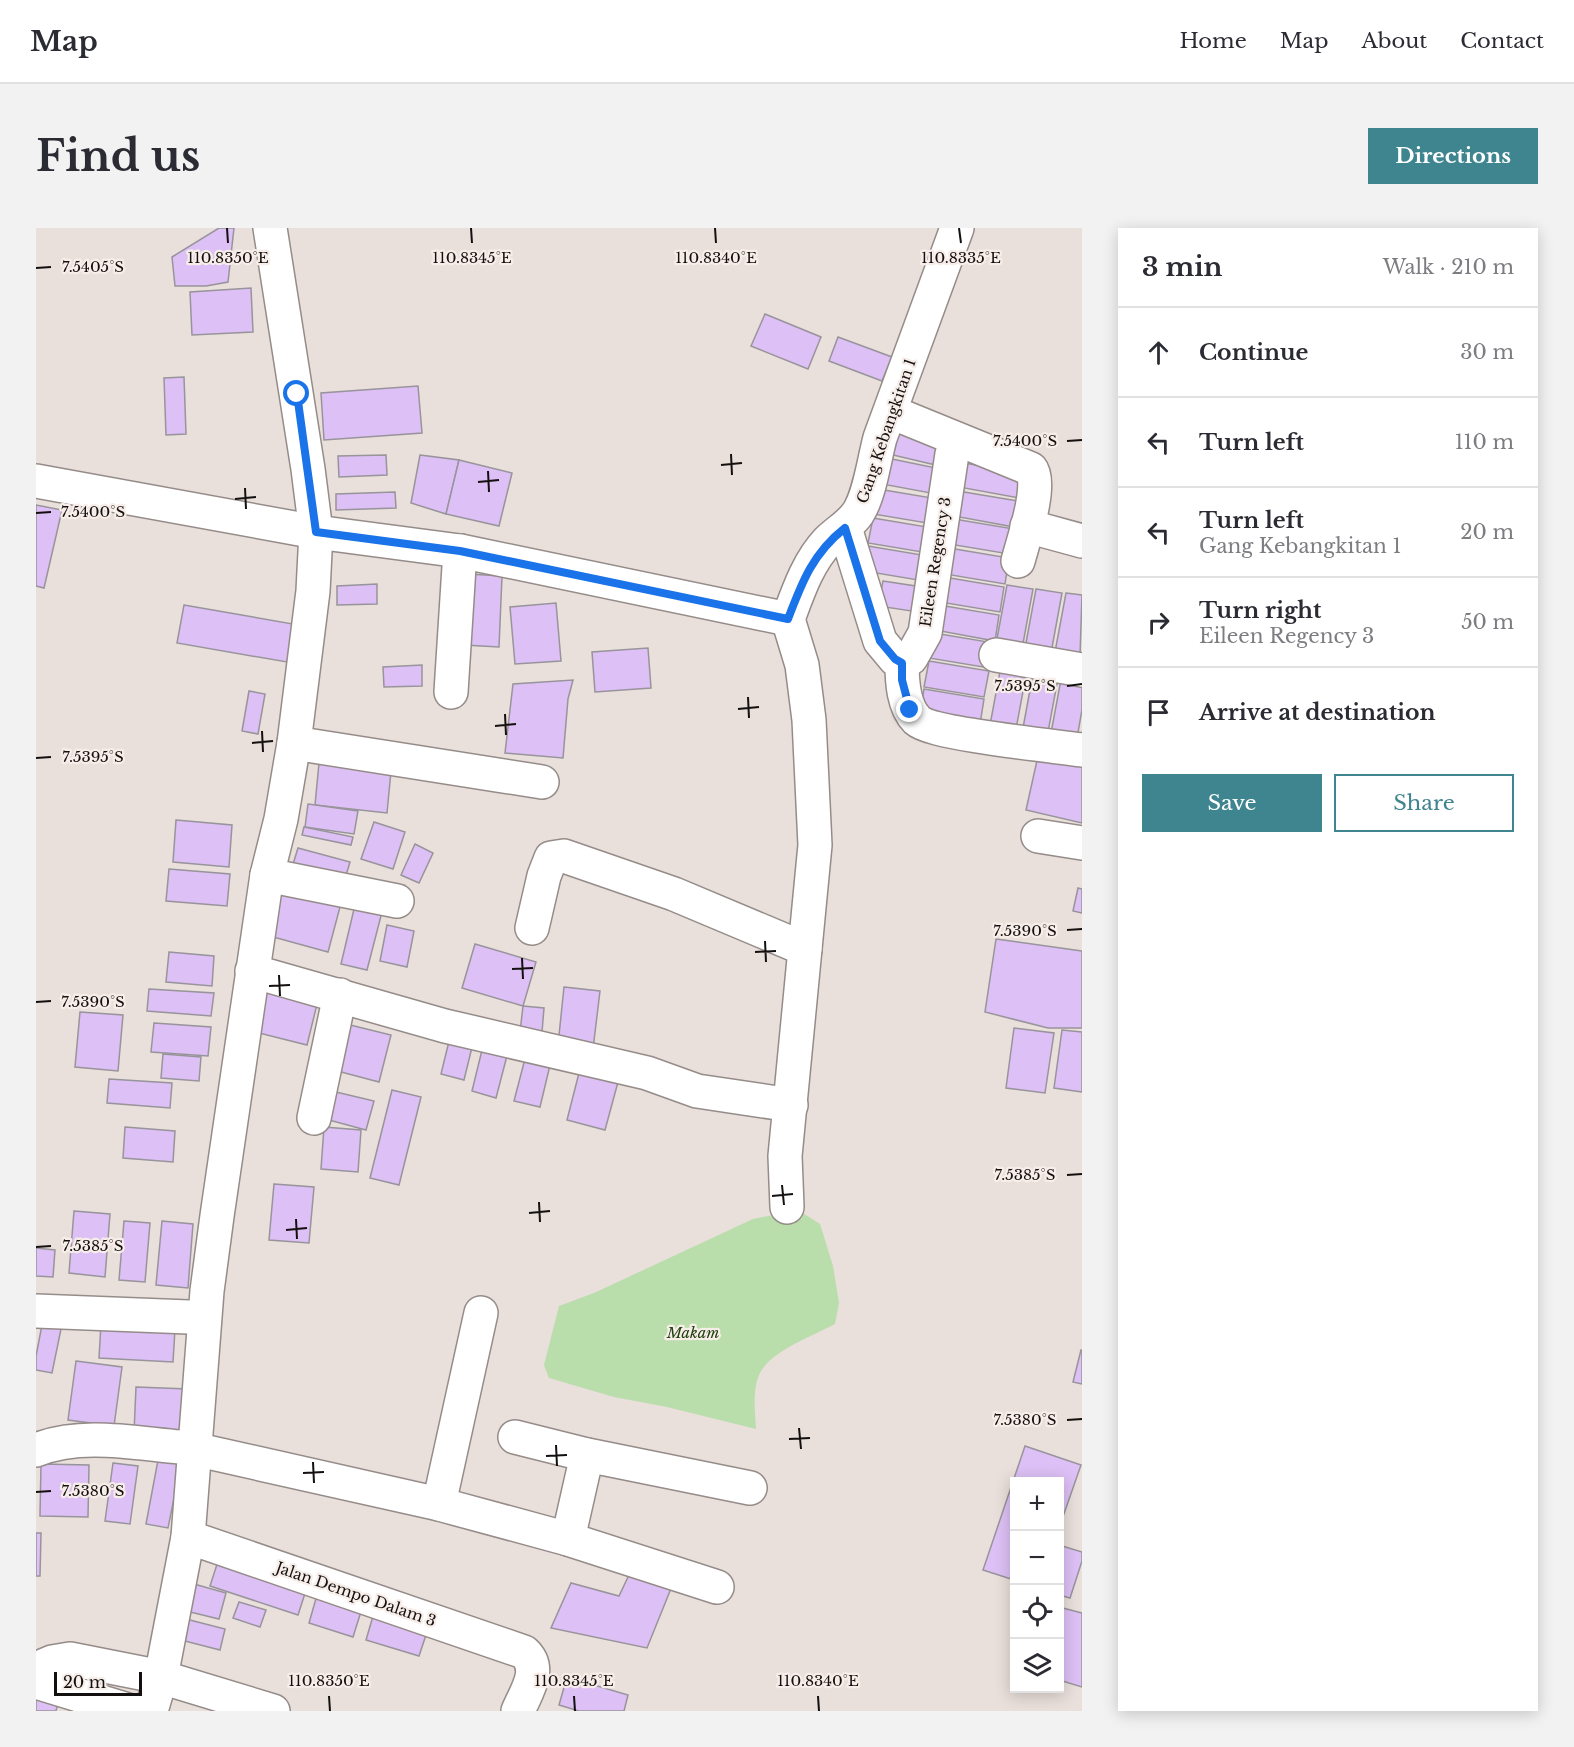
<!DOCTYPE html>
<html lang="en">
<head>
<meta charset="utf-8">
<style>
  body { margin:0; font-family:"Libre Baskerville",serif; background:#f2f2f3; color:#2b2b33 }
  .controls { position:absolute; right:18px; bottom:18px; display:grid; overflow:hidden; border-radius:0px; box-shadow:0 3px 15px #0003 }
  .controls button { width:54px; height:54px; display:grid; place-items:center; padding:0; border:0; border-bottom:2px solid #e1e1e2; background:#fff; color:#2b2b33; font:30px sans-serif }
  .scale { position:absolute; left:18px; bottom:15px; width:88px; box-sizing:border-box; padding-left:6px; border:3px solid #13100f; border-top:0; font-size:16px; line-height:21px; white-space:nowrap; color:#13100f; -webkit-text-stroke:4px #f7ede9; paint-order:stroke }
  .stop { position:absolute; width:18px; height:18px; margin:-14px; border:4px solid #1a73e8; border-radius:50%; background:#fff }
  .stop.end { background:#1a73e8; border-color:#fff; box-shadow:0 2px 6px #0008 }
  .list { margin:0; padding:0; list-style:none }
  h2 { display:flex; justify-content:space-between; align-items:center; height:78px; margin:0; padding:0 24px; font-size:26px }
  h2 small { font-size:20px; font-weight:400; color:#7c7c81 }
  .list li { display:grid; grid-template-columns:39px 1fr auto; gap:18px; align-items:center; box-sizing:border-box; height:90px; padding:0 24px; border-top:2px solid #e1e1e2 }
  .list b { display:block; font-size:22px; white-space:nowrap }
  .list p { margin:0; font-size:20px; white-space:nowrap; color:#7c7c81 }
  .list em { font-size:20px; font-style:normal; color:#7c7c81 }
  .actions { display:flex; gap:12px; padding:18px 24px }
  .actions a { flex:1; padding:14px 0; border:2px solid #3f8590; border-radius:0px; text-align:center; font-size:21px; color:#3f8590 }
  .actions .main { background:#3f8590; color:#fff }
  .icon { flex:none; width:33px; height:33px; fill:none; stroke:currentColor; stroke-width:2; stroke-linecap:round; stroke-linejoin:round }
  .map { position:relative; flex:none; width:1046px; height:1483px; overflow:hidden; border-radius:0px }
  header { display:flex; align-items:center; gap:36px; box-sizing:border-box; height:84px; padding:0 30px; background:#fff; border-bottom:2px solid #e1e1e2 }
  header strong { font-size:28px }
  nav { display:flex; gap:33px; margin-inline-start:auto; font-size:21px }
  .intro { display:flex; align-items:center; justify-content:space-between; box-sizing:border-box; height:144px; padding:0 36px }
  h1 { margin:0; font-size:42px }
  .button { padding:15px 27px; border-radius:0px; background:#3f8590; color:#fff; font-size:21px; font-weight:700 }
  main { display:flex; gap:36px; padding:0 36px }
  aside { flex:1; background:#fff; border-radius:0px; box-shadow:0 3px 15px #0003 }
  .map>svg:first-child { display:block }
  .green { fill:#baddac }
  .building { fill:#ddc0f5; stroke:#98949b; stroke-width:1.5 }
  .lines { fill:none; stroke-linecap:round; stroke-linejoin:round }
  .minor-casing { stroke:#958c89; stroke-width:36 }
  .minor { stroke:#fff; stroke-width:33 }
  .route { stroke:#1a73e8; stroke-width:8 }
  .ticks { fill:none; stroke:#13100f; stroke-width:2 }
  .labels { text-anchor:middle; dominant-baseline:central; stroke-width:4.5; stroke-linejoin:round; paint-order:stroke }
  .street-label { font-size:15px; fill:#13100f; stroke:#f7ede9 }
  .park-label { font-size:15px; font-style:italic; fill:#1f400c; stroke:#f7ede9 }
  .ticks-label { font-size:15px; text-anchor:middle; fill:#13100f; stroke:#f7ede9; stroke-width:4.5; stroke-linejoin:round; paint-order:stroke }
</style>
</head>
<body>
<header>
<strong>Map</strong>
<nav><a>Home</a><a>Map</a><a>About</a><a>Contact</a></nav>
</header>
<div class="intro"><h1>Find us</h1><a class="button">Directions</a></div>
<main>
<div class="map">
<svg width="1046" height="1483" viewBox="0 0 1046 1483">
  <rect width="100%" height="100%" fill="#e9dfdb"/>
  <path class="green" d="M762,982l22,14 13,42 6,37 -4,21c-22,12 -63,26 -75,49 -8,16 -5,39 -4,56l-89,-22 -53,-10 -65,-19 -5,-13 15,-59 35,-13 159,-74z"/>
  <g class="building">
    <path d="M183,0h15l-6,54 -22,4h-31l-3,-29z"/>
    <path d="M215,60l2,44 -61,3 -2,-43z"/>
    <path d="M729,86l56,23 -13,32 -57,-23z"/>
    <path d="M802,109l54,20 -10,24 -53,-20z"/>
    <path d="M148,149l2,57 -20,1 -2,-57z"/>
    <path d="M382,158l4,47 -98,7 -3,-47z"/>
    <path d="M864,200l46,11 -6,27 -47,-11z"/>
    <path d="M350,227l1,20 -48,2 -1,-21z"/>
    <path d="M384,227l39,5 -13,54 -35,-11z"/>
    <path d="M851,230l54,11 -5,25 -54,-10z"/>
    <path d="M423,232l53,13 -13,53 -53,-12z"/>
    <path d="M928,235l59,10 -4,25 -60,-11z"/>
    <path d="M842,261l60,10 -5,25 -60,-10z"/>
    <path d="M922,263l60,10 -4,26 -60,-11z"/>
    <path d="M359,264l1,16 -60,2v-16z"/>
    <path d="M0,277l26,5 -18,78 -8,-2z"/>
    <path d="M837,290l60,10 -5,25 -60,-10z"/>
    <path d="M918,291l60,10 -5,25 -60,-10z"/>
    <path d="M832,318l60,10 -4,25 -60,-10z"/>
    <path d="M913,320l60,10 -4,26 -60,-10z"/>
    <path d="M432,346l34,2 -3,71 -35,-2z"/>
    <path d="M908,349l60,10 -4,25 -60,-10z"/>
    <path d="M847,353l39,6 -4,25 -40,-6z"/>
    <path d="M341,356v20l-40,1v-19z"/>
    <path d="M971,357l26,4 -11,60 -26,-5z"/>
    <path d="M1000,361l26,4 -11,60 -26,-5z"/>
    <path d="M1030,365l16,2 -2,61 -25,-4z"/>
    <path d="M520,375l5,58 -46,3 -5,-57z"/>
    <path d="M148,377l109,19 -6,38 -110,-19z"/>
    <path d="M903,377l60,10 -4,26 -60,-11z"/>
    <path d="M898,405l60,10 -5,25 -60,-10z"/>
    <path d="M612,420l3,40 -56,4 -3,-40z"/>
    <path d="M893,433l60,10 -5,26 -60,-10z"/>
    <path d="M386,437v21l-38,1 -1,-20z"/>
    <path d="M965,438l26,4 -11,59 -26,-4z"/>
    <path d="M998,440l25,5 -11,59 -25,-4z"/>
    <path d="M1026,446l20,3v33l-5,28 -26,-5z"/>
    <path d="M537,452l-5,19 -5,59 -58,-5 8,-69z"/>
    <path d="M888,461l60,10 -4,25 -60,-10z"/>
    <path d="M213,463l16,3 -7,40 -16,-3z"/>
    <path d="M1002,528l44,10v57l-56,-13z"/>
    <path d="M283,535l72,8 -4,42 -72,-8z"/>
    <path d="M272,576l50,7 -4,23 -49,-7z"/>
    <path d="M140,592l56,5 -3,42 -56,-5z"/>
    <path d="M338,594l31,10 -12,37 -32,-10z"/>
    <path d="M268,599l49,10 -2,8 -49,-10z"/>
    <path d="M379,616l18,9 -14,30 -18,-8z"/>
    <path d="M262,620l52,14 -8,27 -52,-15z"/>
    <path d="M133,641l61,5 -3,32 -61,-5z"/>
    <path d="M1042,660l4,1v24l-9,-2z"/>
    <path d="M242,662l62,17 -12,45 -62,-17z"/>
    <path d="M319,677l27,7 -15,58 -26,-6z"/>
    <path d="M351,697l27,6 -7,36 -27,-6z"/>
    <path d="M960,711l86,12v77h-34l-63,-16z"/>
    <path d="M439,716l61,18 -13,44 -61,-18z"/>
    <path d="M133,724l45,4 -2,30 -46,-4z"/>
    <path d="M233,751l51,13 -13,53 -52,-13z"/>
    <path d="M528,759l36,4 -7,58 -35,-4z"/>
    <path d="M113,761l65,4 -3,23 -64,-5z"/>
    <path d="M487,778l21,2 -3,36 -22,-3z"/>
    <path d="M44,784l43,3 -5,56 -43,-4z"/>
    <path d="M302,794l53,13 -12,47 -53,-14z"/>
    <path d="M118,795l57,4 -3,29 -57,-4z"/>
    <path d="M978,800l40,5 -9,60 -39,-5z"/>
    <path d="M1026,802l20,2v60l-28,-4z"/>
    <path d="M415,805l23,6 -10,41 -23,-6z"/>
    <path d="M448,814l25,6 -13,50 -24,-7z"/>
    <path d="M127,826l38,3 -2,24 -38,-3z"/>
    <path d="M490,827l25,6 -11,46 -26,-6z"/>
    <path d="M543,845l39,9 -13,48 -38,-10z"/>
    <path d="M73,851l63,4 -2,25 -63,-5z"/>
    <path d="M356,862l29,7 -22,88 -29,-7z"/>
    <path d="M300,864l38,9 -8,29 -37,-10z"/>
    <path d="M89,899l50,4 -2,31 -50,-4z"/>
    <path d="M288,899l37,3 -3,42 -37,-3z"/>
    <path d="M238,956l40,3 -5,56 -40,-3z"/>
    <path d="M38,983l36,3 -5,63 -36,-4z"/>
    <path d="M88,993l26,2 -5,59 -26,-2z"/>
    <path d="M126,993l31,3 -5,64 -32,-3z"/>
    <path d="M0,1020l19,2 -2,27 -17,-1z"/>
    <path d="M65,1096l74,5 -2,33 -74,-4z"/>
    <path d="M6,1097l19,4 -9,44 -16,-3v-14z"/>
    <path d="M1045,1122h1v34l-9,-2z"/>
    <path d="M40,1133l46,6 -8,59 -46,-6z"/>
    <path d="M100,1159l52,2 -2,47 -52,-3z"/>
    <path d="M989,1218l56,19 -22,63v-46h-45v98l-31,-10z"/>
    <path d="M122,1232l23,4 -13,64 -22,-4z"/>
    <path d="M77,1235l25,3 -8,58 -25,-3z"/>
    <path d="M5,1236l48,1 -1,52 -48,-1z"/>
    <path d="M0,1305h5l-1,43h-4z"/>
    <path d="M1023,1317l23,7v9l-12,37 -11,-3z"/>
    <path d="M185,1324l88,29 -11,34 -88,-29z"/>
    <path d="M593,1347l43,11 -25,62 -96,-20 20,-45 48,13z"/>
    <path d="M158,1356l32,9 -7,26 -33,-8z"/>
    <path d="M283,1360l45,14 -11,35 -44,-14z"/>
    <path d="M203,1374l27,8 -6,17 -27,-9z"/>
    <path d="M340,1378l54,17 -11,33 -53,-16z"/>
    <path d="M1023,1379l23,6v74l-23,-7z"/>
    <path d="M146,1390l43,11 -5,21 -43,-11z"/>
    <path d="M531,1449l61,18 -4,16h-45l-20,-6z"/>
    <path d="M0,1458l25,6 -5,19h-20z"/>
  </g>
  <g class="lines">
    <defs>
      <g id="minor">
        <path d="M855,184l140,57c12,14 -8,73 -13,92"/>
        <path d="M0,253l280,51 144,19 328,68"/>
        <path d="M991,298l55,15"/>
        <path d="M809,300l35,113 15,18 7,4c0,18 1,43 15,57 15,14 138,26 165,30"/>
        <path d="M752,391c10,-27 20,-57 40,-78 10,-10 22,-16 30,-28 12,-19 16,-53 22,-75l77,-210"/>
        <path d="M960,427l86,15"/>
        <path d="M866,435l9,-5 14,-25 27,-179"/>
        <path d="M415,464l9,-141"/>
        <path d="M258,515l248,39"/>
        <path d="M1002,608l44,7"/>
        <path d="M231,647l130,26"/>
        <path d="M496,700l12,-52 7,-18 13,-2 110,38 131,55"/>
        <path d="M216,743l193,55 202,47 50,18 94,14"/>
        <path d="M278,890l26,-123"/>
        <path d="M751,979l-2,-51 30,-311 -6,-125 -7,-55 -14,-46"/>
        <path d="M0,1083l153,6"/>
        <path d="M479,1209l72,18 163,33"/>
        <path d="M158,1221l245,55 129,35 149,48"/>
        <path d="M0,1222c45,-18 98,-7 144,-3"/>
        <path d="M403,1276l42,-191"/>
        <path d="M152,1309l336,115c19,17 2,40 -6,59"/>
        <path d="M532,1311l19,-84"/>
        <path d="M0,1441l16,-7 18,-3 91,18 112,34"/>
        <path d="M0,1454l95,29"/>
        <path d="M115,1483l10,-34 27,-140 19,-246 10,-75 50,-341 14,-56 13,-76 19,-152 3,-59 -8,-63 -38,-241"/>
      </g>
    </defs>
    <use href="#minor" class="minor-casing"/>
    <use href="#minor" class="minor"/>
  </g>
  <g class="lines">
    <path class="route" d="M261,166l19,138 144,19 328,68c14,-37 25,-66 57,-91l35,113 15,18 7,4v17l8,30"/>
  </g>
  <path class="ticks" d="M191,0l1,15M435,0l1,15M679,0l1,15M923,0l2,15M0,40l15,-1M1031,213l15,-1M695,226l1,21M685,237l21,-2M452,243l1,21M442,254l21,-2M209,260l1,21M199,271l21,-2M0,285l15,-1M1031,458l15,-2M712,469l1,21M702,481l21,-2M469,486l1,21M459,498l21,-2M226,503l1,21M216,515l21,-2M0,530l15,-1M1031,702l15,-1M729,713l1,21M719,724l21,-1M486,730l1,21M476,741l21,-1M243,747l1,21M233,758l21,-1M0,774l15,-1M1031,947l15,-1M746,957l2,20M736,968l21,-2M503,974l1,20M493,985l21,-2M260,991l1,20M250,1002l21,-2M0,1019l15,-1M1031,1192l15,-1M763,1200l2,21M753,1211l21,-1M520,1217l1,21M510,1228l21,-1M277,1234l1,21M267,1245l21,-1M0,1264l15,-1M293,1468l1,15M538,1468l1,15M782,1468l1,15"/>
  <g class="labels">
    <g class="street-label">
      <text transform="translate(850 203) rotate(-71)">Gang Kebangkitan 1</text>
      <text transform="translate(899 334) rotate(-81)">Eileen Regency 3</text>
      <text transform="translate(320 1366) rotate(19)">Jalan Dempo Dalam 3</text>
    </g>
    <g class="park-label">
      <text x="657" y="1104">Makam</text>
    </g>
  </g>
  <g class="ticks-label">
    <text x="192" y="35">110.8350°E</text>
    <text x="436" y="35">110.8345°E</text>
    <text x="680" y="35">110.8340°E</text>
    <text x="925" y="35">110.8335°E</text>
    <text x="57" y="44">7.5405°S</text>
    <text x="989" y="218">7.5400°S</text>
    <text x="57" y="289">7.5400°S</text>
    <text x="989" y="463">7.5395°S</text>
    <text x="57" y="534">7.5395°S</text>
    <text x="989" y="708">7.5390°S</text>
    <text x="57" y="779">7.5390°S</text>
    <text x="989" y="952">7.5385°S</text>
    <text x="57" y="1023">7.5385°S</text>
    <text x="989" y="1197">7.5380°S</text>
    <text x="57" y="1268">7.5380°S</text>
    <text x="293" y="1458">110.8350°E</text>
    <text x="538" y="1458">110.8345°E</text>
    <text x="782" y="1458">110.8340°E</text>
  </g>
</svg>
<div class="controls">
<button>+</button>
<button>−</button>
<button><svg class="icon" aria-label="locate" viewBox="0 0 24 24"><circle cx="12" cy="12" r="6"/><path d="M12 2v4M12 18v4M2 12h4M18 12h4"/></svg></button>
<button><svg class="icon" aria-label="layers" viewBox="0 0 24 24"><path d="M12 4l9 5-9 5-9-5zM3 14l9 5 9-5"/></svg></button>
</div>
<div class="scale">20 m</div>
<div class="stop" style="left:261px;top:166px"></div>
<div class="stop end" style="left:874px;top:482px"></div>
</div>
<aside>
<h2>3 min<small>Walk · 210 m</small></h2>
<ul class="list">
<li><svg class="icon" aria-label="ahead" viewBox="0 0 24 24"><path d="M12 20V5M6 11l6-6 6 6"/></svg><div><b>Continue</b></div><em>30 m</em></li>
<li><svg class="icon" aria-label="left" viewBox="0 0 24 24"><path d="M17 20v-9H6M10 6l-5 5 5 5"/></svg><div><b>Turn left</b></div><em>110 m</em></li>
<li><svg class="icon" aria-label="left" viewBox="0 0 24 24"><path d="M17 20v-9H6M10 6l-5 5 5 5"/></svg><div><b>Turn left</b><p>Gang Kebangkitan 1</p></div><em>20 m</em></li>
<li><svg class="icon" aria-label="right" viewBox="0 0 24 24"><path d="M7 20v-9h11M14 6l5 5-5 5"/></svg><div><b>Turn right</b><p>Eileen Regency 3</p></div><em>50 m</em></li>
<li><svg class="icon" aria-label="arrive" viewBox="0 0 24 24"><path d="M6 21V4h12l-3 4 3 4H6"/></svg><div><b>Arrive at destination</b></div></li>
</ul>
<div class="actions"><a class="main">Save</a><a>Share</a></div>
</aside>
</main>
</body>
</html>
